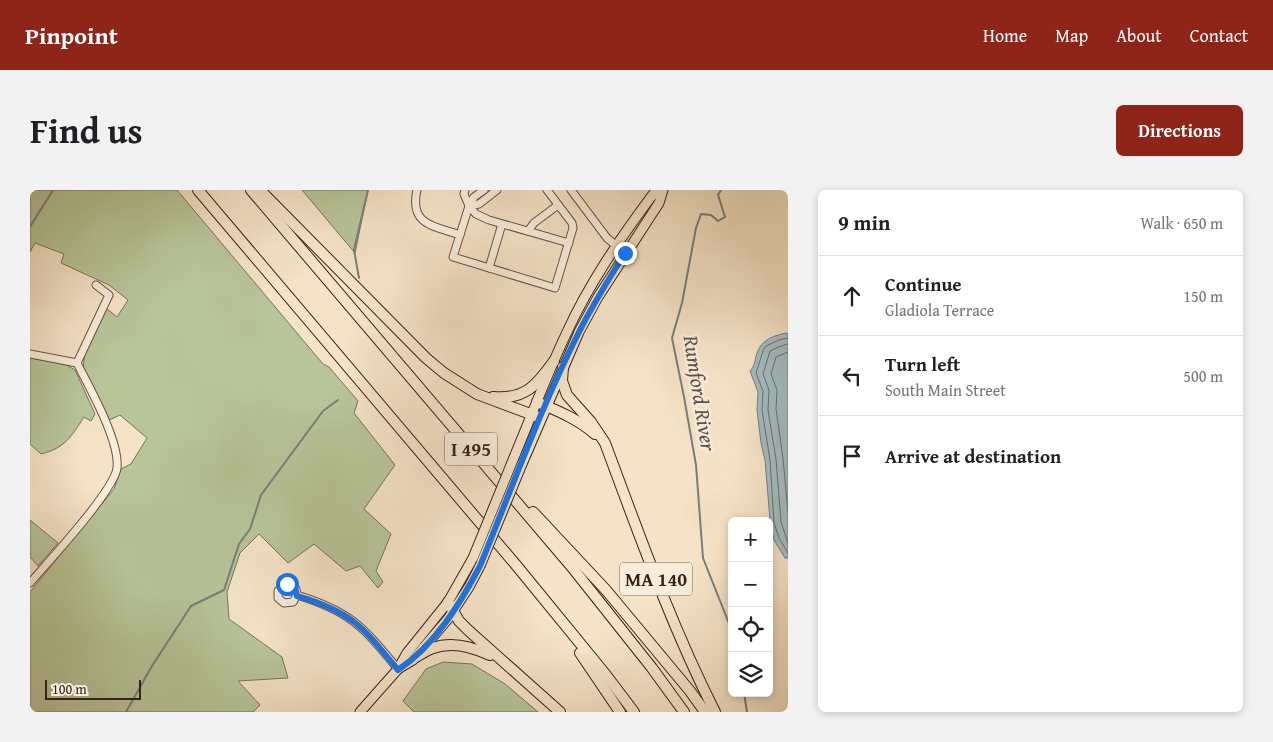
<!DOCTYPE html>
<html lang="en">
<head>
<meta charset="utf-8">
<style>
  body { margin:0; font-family:"Gentium Book Plus",serif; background:#f2f2f2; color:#202124 }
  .controls { position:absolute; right:15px; bottom:15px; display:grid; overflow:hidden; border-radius:8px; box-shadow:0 2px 8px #0003 }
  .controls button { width:45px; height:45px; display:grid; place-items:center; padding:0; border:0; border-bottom:1px solid #e0e0e0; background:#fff; color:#202124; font:25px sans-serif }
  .scale { position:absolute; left:15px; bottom:12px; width:96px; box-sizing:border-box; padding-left:5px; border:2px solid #3a2218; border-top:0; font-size:14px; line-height:18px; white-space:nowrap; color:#3a2218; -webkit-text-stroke:4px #f8eddb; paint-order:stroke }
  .stop { position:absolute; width:15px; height:15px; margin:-11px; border:4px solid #1a73e8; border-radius:50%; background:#fff }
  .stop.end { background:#1a73e8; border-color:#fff; box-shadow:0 1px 5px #0008 }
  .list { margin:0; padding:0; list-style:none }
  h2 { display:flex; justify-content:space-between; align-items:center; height:65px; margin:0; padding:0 20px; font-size:21px }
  h2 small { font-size:16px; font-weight:400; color:#757577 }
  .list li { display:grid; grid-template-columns:32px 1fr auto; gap:15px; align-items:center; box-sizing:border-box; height:80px; padding:0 20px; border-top:1px solid #e0e0e0 }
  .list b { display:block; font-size:19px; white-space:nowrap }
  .list p { margin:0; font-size:16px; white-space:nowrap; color:#757577 }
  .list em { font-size:16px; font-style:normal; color:#757577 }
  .icon { flex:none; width:28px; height:28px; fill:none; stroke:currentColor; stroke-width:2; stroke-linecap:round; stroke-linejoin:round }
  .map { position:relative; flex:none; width:758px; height:522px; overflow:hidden; border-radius:8px }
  header { display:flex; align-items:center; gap:30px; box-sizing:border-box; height:70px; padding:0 25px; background:#8f2418; color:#fff }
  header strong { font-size:24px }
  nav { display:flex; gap:28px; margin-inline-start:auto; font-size:18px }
  .intro { display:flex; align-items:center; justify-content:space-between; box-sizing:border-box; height:120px; padding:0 30px }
  h1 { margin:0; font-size:35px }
  .button { padding:12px 22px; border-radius:8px; background:#8f2418; color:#fff; font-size:18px; font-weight:700 }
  main { display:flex; gap:30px; padding:0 30px }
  aside { flex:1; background:#fff; border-radius:8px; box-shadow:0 2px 8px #0003 }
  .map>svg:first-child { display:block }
  .green { fill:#b7c599; stroke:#787458 }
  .water { fill:#a3bbc1; stroke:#797e7d }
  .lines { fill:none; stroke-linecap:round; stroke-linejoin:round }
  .shore { stroke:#6e6e6c; stroke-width:1 }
  .stream { stroke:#797e7d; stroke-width:2 }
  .minor-casing { stroke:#695244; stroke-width:9 }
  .major-casing { stroke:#3a2218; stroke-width:11 }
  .highway-casing { stroke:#3a2218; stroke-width:12 }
  .minor { stroke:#f8eddb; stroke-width:7 }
  .major { stroke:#f5e3c7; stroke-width:9 }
  .highway { stroke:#f5e3c7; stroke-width:10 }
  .major-bridge-casing { stroke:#3a2218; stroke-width:11; stroke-linecap:butt }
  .major-bridge { stroke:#f5e3c7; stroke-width:9 }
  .route { stroke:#1a73e8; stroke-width:6 }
  .labels { text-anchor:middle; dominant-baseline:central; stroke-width:5; stroke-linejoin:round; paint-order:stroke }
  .shield { fill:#f8eddb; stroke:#735f52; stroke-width:1 }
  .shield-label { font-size:19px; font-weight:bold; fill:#3a2218 }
  .water-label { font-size:21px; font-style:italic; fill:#5a504b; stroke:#f8eddb }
</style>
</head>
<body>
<header>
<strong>Pinpoint</strong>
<nav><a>Home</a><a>Map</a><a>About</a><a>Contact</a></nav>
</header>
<div class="intro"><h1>Find us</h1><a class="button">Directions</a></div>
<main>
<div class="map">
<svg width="758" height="522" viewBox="0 0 758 522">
  <rect width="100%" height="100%" fill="#f5e3c7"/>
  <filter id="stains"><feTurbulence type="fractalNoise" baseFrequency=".004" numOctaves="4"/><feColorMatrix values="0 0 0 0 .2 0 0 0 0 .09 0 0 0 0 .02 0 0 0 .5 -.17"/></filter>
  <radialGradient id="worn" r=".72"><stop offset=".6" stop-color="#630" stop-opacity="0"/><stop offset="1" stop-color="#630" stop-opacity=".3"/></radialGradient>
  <g class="green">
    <path d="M0,0h147l146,174 6,3 29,34 -4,12 41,52 -31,44 27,25 -15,37 7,11 -5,6 -18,-22 -14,5 -32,-27 -26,19 -29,-29 -19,19 -13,39 2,27 53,38 6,21 -50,3 22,24 -7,7h-223v-120l84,-103 7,-20 10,-5 16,-26 -27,-23 -13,6 -24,-51 2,-19 21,-43 11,9 11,-17 -19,-15 -48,-22 3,-9 -29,-11 -5,9z"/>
    <path d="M272,0h66l-13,63z"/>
    <path d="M0,168l35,6 10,6 20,44 -4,7 -7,-4c-13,20 -19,31 -43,37l-11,-10z"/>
    <path d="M0,330l28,23 -20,23 -8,-9z"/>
    <path d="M413,472l29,2 33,20 33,28h-124l-11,-11 23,-32z"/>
  </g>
  <path class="water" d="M756,143l2,1v224h-3l-11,-18 -4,-20 -5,-60 -4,-17 -4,-33 1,-18 -8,-21c4,-4 5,-9 6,-15 4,-15 15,-20 30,-23z"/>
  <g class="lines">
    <g class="shore">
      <path d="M758,148l-9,2 -13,6 -3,5 -7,22 7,18 -1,19 8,50 4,63 5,15 9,15"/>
      <path d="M758,154l-7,2 -11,5 -7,23 6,16 -1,20 8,49 5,63 7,21"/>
      <path d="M758,162l-12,5 -5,17 6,16 -1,19 7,49 5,55"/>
    </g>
    <g class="stream">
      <path d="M691,0l-3,5 7,22 -7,4 -7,-6 -10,-1 -5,14 -14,75 -10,35 12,59 12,68 7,93 29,73"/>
      <path d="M0,37l23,-37"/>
      <path d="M329,88l-5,-28 14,-60"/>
      <path d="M714,503l3,19"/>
      <path d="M96,522l26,-46 39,-60 33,-16 15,-46 11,-15 11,-34 62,-84 15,-11"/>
    </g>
    <defs>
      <g id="minor">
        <path d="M387,0c-8,35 17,36 43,45"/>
        <path d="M435,0l-1,4 5,12 7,8 13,6 80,23"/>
        <path d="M454,0l-10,7 -5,9 10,-2 18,-14"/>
        <path d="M541,0l36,48 18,15"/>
        <path d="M439,16l-16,51 102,31 18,-60 -1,-5 -25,-33"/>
        <path d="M498,41l6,-8 24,-18"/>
        <path d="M459,78l13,-44"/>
        <path d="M0,164l47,9"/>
        <path d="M47,173l32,-68 -13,-10"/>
        <path d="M0,393c18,-21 84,-92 87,-115 3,-27 -28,-81 -40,-105"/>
        <path d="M267,405l-4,7 -9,1 -6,-5v-7l5,-6h8l5,4 1,6c55,17 66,32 101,74"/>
      </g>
      <g id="major">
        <path d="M485,265c17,-41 33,-83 52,-123 23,-50 54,-95 87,-139l4,-3"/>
        <path d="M492,274l57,-132 19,-35 61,-94 4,-13"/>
        <path d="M368,479l9,-16 41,-51 25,-44"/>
        <path d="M330,522l38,-43 15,-9 11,-13 24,-28 21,-32 11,-21"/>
      </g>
      <g id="highway">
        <path d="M168,0l318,375 90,110 28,37"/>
        <path d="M221,0l320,376 81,102 32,44"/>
        <path d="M230,0l166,168 18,15 33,21 64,24"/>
        <path d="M533,177l-1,14 5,14 24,27 14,21c34,91 66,182 110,269"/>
        <path d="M463,207c32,3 44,-12 61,-36"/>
        <path d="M507,212c21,9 41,17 58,32"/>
        <path d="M503,322l73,78 84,101 15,21"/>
        <path d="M418,412l11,19 9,9 92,82"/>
        <path d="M550,463l40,59"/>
        <path d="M386,467c5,-3 11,-7 17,-9 19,-7 40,-1 57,7"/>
      </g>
    </defs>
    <use href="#minor" class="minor-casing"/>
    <use href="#major" class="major-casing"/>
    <use href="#highway" class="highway-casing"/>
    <use href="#minor" class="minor"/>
    <use href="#major" class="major"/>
    <use href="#highway" class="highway"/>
    <defs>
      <g id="major-bridge">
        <path d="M443,368l42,-103"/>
        <path d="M450,376l42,-102"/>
      </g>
    </defs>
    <use href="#major-bridge" class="major-bridge-casing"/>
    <use href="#major-bridge" class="major-bridge"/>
  </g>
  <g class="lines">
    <path class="route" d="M257,394l8,3 2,9c55,16 66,31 101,74 37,-25 62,-66 82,-104 32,-78 61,-159 99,-234 14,-28 30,-53 46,-79"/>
  </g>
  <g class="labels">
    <g class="shield">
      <rect x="415" y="242.5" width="52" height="33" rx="4"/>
      <rect x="590" y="372.5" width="72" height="33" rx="4"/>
    </g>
    <g class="shield-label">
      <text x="441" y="259">I 495</text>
      <text x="626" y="389">MA 140</text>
    </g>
    <g class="water-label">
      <text transform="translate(670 203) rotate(81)">Rumford River</text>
    </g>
  </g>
  <rect width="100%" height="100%" filter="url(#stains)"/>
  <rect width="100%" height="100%" fill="url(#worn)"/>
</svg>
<div class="controls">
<button>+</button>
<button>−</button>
<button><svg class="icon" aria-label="locate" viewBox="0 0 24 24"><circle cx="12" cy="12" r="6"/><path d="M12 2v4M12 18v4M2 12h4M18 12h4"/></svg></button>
<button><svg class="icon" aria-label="layers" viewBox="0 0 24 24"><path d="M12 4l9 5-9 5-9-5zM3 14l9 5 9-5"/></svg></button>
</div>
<div class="scale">100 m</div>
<div class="stop" style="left:257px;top:394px"></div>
<div class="stop end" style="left:595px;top:63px"></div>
</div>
<aside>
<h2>9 min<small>Walk · 650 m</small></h2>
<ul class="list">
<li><svg class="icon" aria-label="ahead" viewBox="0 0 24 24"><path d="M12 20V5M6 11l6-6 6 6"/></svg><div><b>Continue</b><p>Gladiola Terrace</p></div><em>150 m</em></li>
<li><svg class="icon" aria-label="left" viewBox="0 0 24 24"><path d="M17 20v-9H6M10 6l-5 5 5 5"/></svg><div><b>Turn left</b><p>South Main Street</p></div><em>500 m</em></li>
<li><svg class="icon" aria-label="arrive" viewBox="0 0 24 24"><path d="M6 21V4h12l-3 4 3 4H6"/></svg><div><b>Arrive at destination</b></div></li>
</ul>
</aside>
</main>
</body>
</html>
